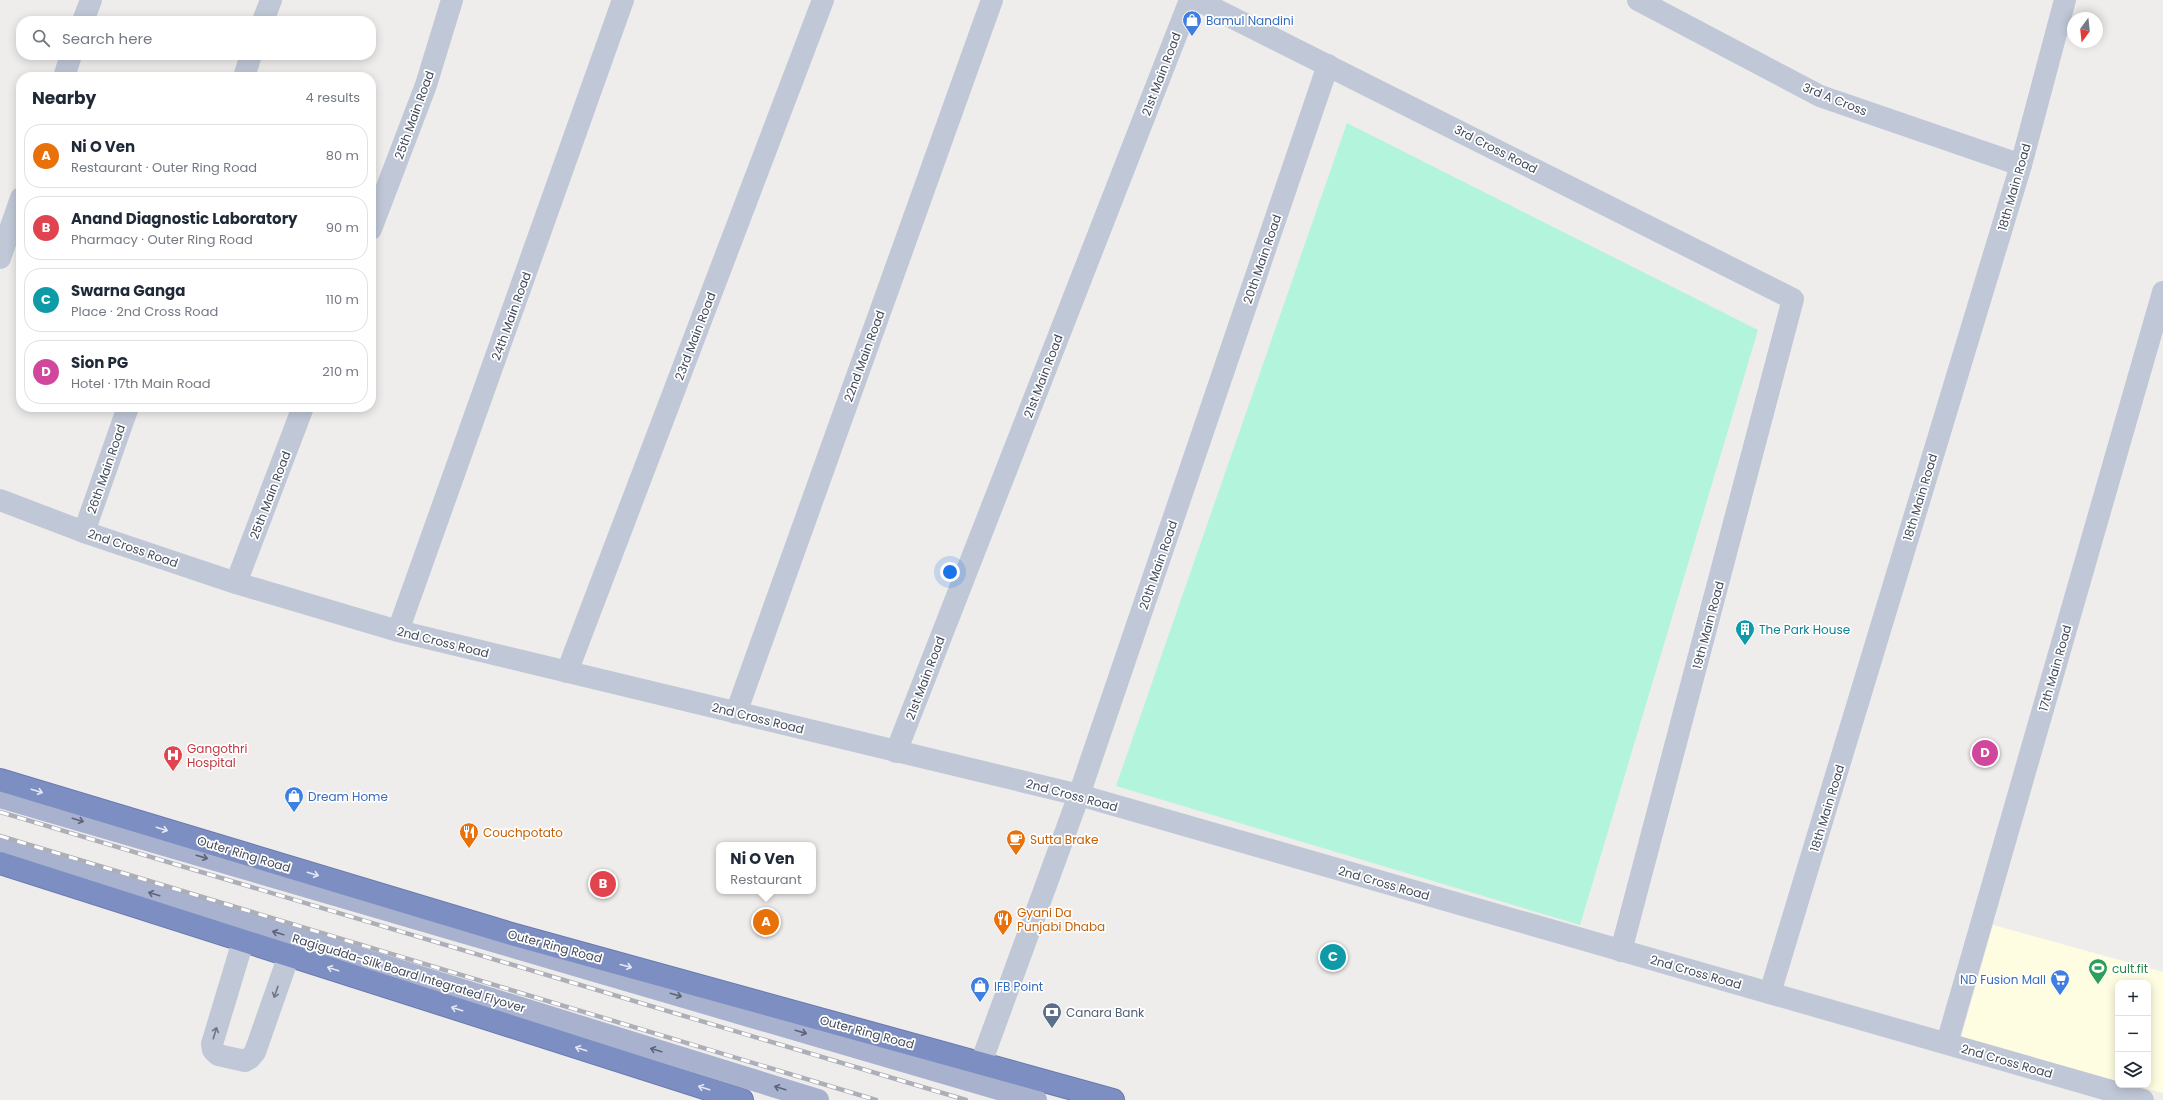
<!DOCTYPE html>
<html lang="en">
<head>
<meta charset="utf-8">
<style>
  body { margin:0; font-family:Poppins,sans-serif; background:#f6f6f7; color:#1f2937 }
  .controls { position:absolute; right:12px; bottom:12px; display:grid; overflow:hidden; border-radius:8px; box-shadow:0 2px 10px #0003 }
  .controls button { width:36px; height:36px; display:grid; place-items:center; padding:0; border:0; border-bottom:1px solid #e0e1e3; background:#fff; color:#1f2937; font:20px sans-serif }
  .compass { position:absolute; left:2067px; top:12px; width:36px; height:36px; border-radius:50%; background:#fff; box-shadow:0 2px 10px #0003; rotate:195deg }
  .you { position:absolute; left:950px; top:572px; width:14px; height:14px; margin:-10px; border:3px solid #fff; border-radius:50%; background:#1a73e8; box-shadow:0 0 0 6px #1a73e833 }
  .badge { display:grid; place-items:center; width:26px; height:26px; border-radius:50%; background:#0331f2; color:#fff; font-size:13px; font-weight:700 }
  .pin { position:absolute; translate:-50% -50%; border:2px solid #fff; box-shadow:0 1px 4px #0006 }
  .popup { position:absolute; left:716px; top:842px; width:100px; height:52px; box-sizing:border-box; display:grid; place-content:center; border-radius:8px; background:#fff; filter:drop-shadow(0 1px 3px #0005); font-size:13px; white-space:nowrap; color:#747a83 }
  .popup b { font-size:15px; color:#1f2937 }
  .popup::after { content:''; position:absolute; left:50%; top:100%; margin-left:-8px; border:8px solid transparent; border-top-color:#fff }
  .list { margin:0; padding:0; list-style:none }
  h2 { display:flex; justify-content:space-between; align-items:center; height:52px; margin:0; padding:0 16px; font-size:17px }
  h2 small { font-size:13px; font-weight:400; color:#747a83 }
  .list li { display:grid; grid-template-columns:26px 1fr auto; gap:12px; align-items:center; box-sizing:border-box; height:64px; margin:0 8px 8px; padding:0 8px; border:1px solid #e0e1e3; border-radius:16px }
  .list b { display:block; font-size:15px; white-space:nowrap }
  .list p { margin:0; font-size:13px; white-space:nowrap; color:#747a83 }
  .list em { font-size:13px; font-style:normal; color:#747a83 }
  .icon { flex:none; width:22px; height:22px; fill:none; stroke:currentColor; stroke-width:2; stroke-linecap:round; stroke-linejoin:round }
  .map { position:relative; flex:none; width:2163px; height:1100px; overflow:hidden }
  .search { position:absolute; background:#fff; box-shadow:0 2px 10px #0003; left:16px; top:16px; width:360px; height:44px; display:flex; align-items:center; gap:10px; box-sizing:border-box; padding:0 14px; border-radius:16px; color:#747a83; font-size:15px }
  .panel { position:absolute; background:#fff; box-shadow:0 2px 10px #0003; left:16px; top:72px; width:360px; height:340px; border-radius:16px }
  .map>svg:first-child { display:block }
  .commercial { fill:#fefde1 }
  .green { fill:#b3f4dc }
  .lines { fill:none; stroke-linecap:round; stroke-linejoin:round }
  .highway-casing { stroke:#6879ae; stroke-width:24 }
  .minor { stroke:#c0c7d6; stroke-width:22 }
  .major { stroke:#a8b2cf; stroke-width:22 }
  .highway { stroke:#7d8ec2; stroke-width:22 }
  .rail-casing { stroke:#adafb8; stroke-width:4.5 }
  .rail { stroke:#fff; stroke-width:3; stroke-dasharray:9; stroke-linecap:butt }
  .oneway { stroke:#e5e8f3 }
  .oneway2 { stroke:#5c6479 }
  .oneway3 { stroke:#6e7687 }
  .labels { text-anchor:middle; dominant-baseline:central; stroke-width:3.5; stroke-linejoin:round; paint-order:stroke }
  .shop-label { font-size:12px; fill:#366cbe; stroke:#fff; text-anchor:start }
  .street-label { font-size:12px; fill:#424a5c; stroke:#fff }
  .culture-label { font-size:12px; fill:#0d838f; stroke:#fff; text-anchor:start }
  .health-label { font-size:12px; fill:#be3a42; stroke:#fff; text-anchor:start }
  .food-label { font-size:12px; fill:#c56008; stroke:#fff; text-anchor:start }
  .leisure-label { font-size:12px; fill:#27864d; stroke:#fff; text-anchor:start }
  .service-label { font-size:12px; fill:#4e5e75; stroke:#fff; text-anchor:start }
</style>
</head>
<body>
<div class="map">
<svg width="2163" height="1100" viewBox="0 0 2163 1100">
  <rect width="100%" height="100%" fill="#efedec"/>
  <path class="commercial" d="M1993,925l170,47v121l-30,-8h15v-102h-30v98l-157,-43z"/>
  <path class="green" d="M1347,123l411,207 -178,595 -464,-139z"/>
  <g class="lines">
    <defs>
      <g id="highway">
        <path d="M0,780l508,153 605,167"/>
        <path d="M0,863l742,237"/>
      </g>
    </defs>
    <use href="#highway" class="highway-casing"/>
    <g class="minor">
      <path d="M1197,0l596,299 -172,652"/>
      <path d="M1638,0l182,96 201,69"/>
      <path d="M83,21l8,-21"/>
      <path d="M263,21l8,-21"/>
      <path d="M64,77l7,-22"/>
      <path d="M244,77l7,-22"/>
      <path d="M371,229l55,-144 26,-85"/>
      <path d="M0,258l21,-60"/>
      <path d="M0,500l84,32 152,51 162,48 681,164 1064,305"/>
      <path d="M84,532l44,-125"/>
      <path d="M236,583l67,-176"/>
      <path d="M398,631l225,-631"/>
      <path d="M567,672l256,-672"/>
      <path d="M736,713l256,-713"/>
      <path d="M896,752l294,-752"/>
      <path d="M243,941l-31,103 1,6 5,5 27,6 5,-3 5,-6 34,-97"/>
      <path d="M1770,993l251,-828 44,-165"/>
      <path d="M1947,1043l216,-751"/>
      <path d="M981,1063l98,-268 249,-730"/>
    </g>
    <g class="major">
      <path d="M0,797l1036,303"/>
      <path d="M0,847l818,253"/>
    </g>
    <use href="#highway" class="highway"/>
    <defs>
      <g id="rail">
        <path d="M0,812l966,288"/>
        <path d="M0,836l876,264"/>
      </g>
    </defs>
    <use href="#rail" class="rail-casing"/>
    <use href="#rail" class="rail"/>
  </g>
  <defs><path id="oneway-shaft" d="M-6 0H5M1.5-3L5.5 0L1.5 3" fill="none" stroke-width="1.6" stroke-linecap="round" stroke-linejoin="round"/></defs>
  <g class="oneway">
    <use href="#oneway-shaft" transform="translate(37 791) rotate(17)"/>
    <use href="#oneway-shaft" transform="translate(162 829) rotate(17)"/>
    <use href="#oneway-shaft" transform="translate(313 874) rotate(17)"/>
    <use href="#oneway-shaft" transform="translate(626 966) rotate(15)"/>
    <use href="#oneway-shaft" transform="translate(333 969) rotate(-162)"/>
    <use href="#oneway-shaft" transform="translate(457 1009) rotate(-162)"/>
    <use href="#oneway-shaft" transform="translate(581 1049) rotate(-162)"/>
    <use href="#oneway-shaft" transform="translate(704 1088) rotate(-162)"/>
  </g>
  <g class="oneway2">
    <use href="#oneway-shaft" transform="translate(78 820) rotate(17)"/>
    <use href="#oneway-shaft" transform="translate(202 857) rotate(16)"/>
    <use href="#oneway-shaft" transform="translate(154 894) rotate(-163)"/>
    <use href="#oneway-shaft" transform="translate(278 933) rotate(-163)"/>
    <use href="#oneway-shaft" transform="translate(676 995) rotate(16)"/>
    <use href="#oneway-shaft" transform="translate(801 1032) rotate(16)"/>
    <use href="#oneway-shaft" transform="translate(656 1050) rotate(-163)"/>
    <use href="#oneway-shaft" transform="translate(780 1088) rotate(-163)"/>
  </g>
  <g class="oneway3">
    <use href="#oneway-shaft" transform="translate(276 992) rotate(109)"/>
    <use href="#oneway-shaft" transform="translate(215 1033) rotate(-73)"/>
  </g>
  <defs>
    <symbol id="shop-pin" viewBox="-11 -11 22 30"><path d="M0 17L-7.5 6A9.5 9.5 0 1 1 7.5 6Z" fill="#3f7fe0" stroke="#fff"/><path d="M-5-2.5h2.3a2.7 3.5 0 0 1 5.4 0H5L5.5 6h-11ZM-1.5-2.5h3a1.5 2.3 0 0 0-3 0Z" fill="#fff"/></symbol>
    <symbol id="building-pin" viewBox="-11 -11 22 30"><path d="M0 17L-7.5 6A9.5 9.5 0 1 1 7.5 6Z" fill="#0f9aa8" stroke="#fff"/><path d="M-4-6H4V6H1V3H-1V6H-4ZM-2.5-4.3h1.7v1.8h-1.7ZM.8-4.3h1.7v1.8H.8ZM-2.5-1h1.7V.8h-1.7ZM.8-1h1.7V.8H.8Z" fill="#fff"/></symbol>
    <symbol id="hospital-pin" viewBox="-11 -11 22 30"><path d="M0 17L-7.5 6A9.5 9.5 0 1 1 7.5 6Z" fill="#e0444e" stroke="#fff"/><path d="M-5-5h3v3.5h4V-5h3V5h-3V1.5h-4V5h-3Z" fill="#fff"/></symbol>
    <symbol id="restaurant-pin" viewBox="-11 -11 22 30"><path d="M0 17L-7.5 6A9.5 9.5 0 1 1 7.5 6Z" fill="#e8710a" stroke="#fff"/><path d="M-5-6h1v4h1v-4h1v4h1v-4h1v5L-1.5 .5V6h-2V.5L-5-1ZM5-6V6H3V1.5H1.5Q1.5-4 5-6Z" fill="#fff"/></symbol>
    <symbol id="cafe-pin" viewBox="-11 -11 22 30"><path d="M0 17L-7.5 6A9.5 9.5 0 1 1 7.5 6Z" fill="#e8710a" stroke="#fff"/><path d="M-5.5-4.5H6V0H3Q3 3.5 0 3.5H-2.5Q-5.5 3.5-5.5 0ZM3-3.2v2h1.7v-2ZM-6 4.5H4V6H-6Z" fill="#fff"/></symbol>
    <symbol id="stadium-pin" viewBox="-11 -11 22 30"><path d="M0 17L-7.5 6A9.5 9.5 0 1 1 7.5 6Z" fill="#2e9e5b" stroke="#fff"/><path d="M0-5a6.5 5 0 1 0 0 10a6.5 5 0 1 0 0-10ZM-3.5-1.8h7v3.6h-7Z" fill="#fff"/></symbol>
    <symbol id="supermarket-pin" viewBox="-11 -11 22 30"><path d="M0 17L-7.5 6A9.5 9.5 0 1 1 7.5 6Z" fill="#3f7fe0" stroke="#fff"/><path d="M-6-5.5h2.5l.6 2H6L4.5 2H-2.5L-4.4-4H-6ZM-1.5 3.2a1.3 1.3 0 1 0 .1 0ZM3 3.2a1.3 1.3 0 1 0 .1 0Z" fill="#fff"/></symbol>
    <symbol id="bank-pin" viewBox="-11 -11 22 30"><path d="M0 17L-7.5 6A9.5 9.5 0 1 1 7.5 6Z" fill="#5c6f8a" stroke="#fff"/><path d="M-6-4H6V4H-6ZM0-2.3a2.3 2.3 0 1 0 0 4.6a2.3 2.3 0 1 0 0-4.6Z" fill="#fff"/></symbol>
  </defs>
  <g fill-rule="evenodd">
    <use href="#shop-pin" x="1181" y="9" width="22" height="30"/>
    <use href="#building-pin" x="1734" y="618" width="22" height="30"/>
    <use href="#hospital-pin" x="162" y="744" width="22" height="30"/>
    <use href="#shop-pin" x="283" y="785" width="22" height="30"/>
    <use href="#restaurant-pin" x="458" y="821" width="22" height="30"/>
    <use href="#cafe-pin" x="1005" y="828" width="22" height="30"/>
    <use href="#restaurant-pin" x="992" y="908" width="22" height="30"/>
    <use href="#stadium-pin" x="2087" y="957" width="22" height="30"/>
    <use href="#supermarket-pin" x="2049" y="968" width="22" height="30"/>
    <use href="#shop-pin" x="969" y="975" width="22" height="30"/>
    <use href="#bank-pin" x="1041" y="1001" width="22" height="30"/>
  </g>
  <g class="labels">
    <g class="shop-label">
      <text x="1206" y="20">Bamul Nandini</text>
      <text x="308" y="796">Dream Home</text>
      <text x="2046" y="979" text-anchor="end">ND Fusion Mall</text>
      <text x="994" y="986">IFB Point</text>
    </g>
    <g class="street-label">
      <text transform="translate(1161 74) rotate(-69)">21st Main Road</text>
      <text transform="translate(1835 99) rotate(22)">3rd A Cross</text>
      <text transform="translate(414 115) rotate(-70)">25th Main Road</text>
      <text transform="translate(1496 149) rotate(27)">3rd Cross Road</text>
      <text transform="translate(2014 187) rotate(-74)">18th Main Road</text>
      <text transform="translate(1262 259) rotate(-71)">20th Main Road</text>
      <text transform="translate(511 316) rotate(-70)">24th Main Road</text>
      <text transform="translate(695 336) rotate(-69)">23rd Main Road</text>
      <text transform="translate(864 356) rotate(-70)">22nd Main Road</text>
      <text transform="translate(1043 376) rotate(-69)">21st Main Road</text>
      <text transform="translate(106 469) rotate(-71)">26th Main Road</text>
      <text transform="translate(270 495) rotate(-69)">25th Main Road</text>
      <text transform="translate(1920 497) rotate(-73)">18th Main Road</text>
      <text transform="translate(133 548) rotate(19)">2nd Cross Road</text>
      <text transform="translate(1158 565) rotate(-71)">20th Main Road</text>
      <text transform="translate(1708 625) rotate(-75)">19th Main Road</text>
      <text transform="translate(443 642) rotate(14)">2nd Cross Road</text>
      <text transform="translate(2055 668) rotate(-74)">17th Main Road</text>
      <text transform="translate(925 678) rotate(-69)">21st Main Road</text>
      <text transform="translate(758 718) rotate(14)">2nd Cross Road</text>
      <text transform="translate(1072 795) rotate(15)">2nd Cross Road</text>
      <text transform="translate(1827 808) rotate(-73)">18th Main Road</text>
      <text transform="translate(244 854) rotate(17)">Outer Ring Road</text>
      <text transform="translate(1384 883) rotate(16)">2nd Cross Road</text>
      <text transform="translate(555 946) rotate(15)">Outer Ring Road</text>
      <text transform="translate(1696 972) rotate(16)">2nd Cross Road</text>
      <text transform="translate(409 973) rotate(17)">Ragigudda-Silk Board Integrated Flyover</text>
      <text transform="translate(867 1032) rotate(15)">Outer Ring Road</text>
      <text transform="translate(2007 1061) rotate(16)">2nd Cross Road</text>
    </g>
    <g class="culture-label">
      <text x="1759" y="629">The Park House</text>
    </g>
    <g class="health-label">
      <text x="187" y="748">Gangothri<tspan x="187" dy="14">Hospital</tspan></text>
    </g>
    <g class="food-label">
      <text x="483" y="832">Couchpotato</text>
      <text x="1030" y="839">Sutta Brake</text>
      <text x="1017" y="912">Gyani Da<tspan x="1017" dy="14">Punjabi Dhaba</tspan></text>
    </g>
    <g class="leisure-label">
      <text x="2112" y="968">cult.fit</text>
    </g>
    <g class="service-label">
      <text x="1066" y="1012">Canara Bank</text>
    </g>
  </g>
</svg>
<div class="controls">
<button>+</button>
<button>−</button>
<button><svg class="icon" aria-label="layers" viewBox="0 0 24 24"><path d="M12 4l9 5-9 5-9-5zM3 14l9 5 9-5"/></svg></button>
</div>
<svg class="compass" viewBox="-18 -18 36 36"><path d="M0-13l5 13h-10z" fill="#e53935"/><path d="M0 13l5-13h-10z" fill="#747a83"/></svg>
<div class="you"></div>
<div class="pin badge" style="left:766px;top:922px;background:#e8710a">A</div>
<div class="popup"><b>Ni O Ven</b>Restaurant</div>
<div class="pin badge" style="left:603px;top:884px;background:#e0444e">B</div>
<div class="pin badge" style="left:1333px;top:957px;background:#0f9aa8">C</div>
<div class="pin badge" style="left:1985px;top:753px;background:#d1479c">D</div>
<div class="search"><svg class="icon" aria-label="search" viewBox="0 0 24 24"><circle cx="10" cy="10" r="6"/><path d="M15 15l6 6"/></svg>Search here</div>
<section class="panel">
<h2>Nearby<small>4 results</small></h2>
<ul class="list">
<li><span class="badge" style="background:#e8710a">A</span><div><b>Ni O Ven</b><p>Restaurant · Outer Ring Road</p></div><em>80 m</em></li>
<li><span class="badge" style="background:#e0444e">B</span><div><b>Anand Diagnostic Laboratory</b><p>Pharmacy · Outer Ring Road</p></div><em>90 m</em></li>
<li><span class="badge" style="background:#0f9aa8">C</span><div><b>Swarna Ganga</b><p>Place · 2nd Cross Road</p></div><em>110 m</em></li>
<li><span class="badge" style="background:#d1479c">D</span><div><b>Sion PG</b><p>Hotel · 17th Main Road</p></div><em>210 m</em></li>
</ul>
</section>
</div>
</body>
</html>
